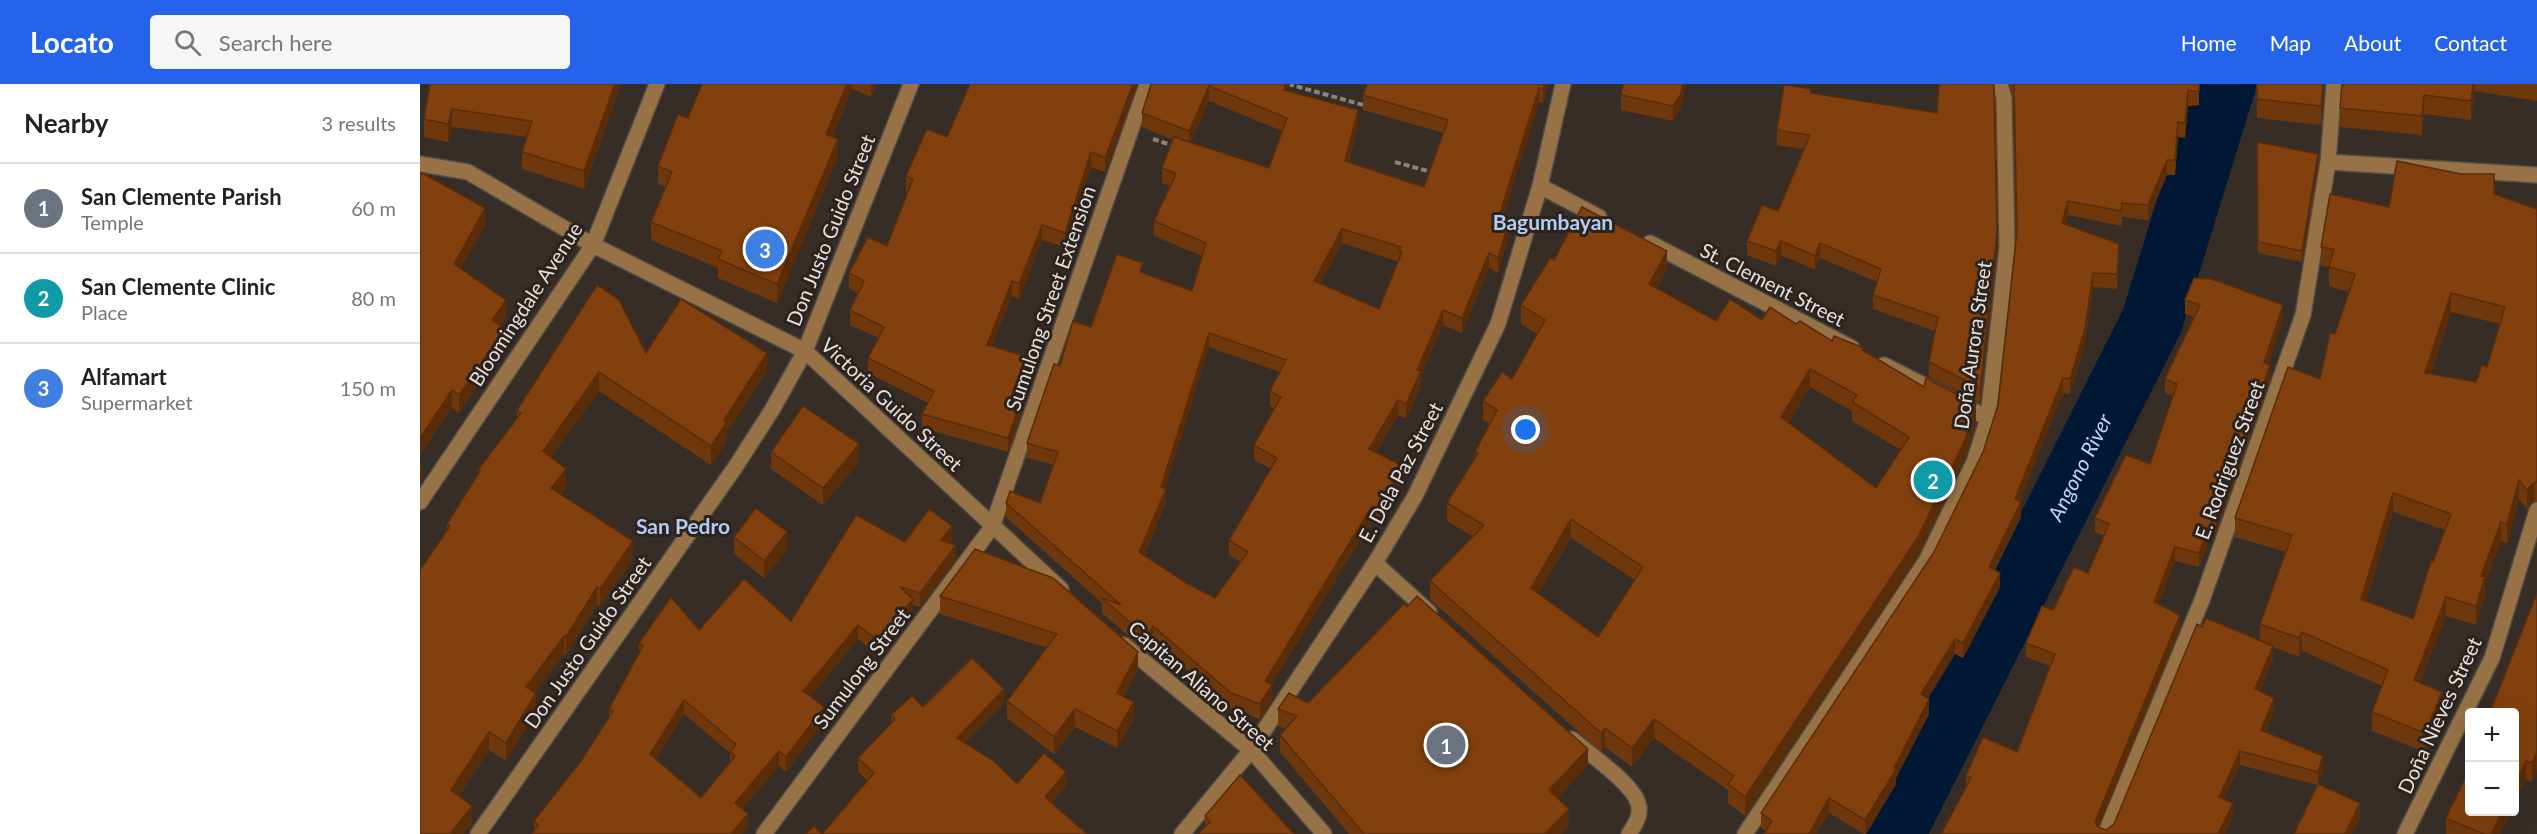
<!DOCTYPE html>
<html lang="en">
<head>
<meta charset="utf-8">
<style>
  body { margin:0; font-family:Lato,sans-serif; background:#f6f6f6; color:#222 }
  .controls { position:absolute; right:18px; bottom:18px; display:grid; overflow:hidden; border-radius:6px; box-shadow:0 6px 24px #0002 }
  .controls button { width:54px; height:54px; display:grid; place-items:center; padding:0; border:0; border-bottom:2px solid #e0e0e0; background:#fff; color:#222; font:30px sans-serif }
  .you { position:absolute; left:1106px; top:346px; width:21px; height:21px; margin:-15px; border:4px solid #fff; border-radius:50%; background:#1a73e8; box-shadow:0 0 0 9px #1a73e833 }
  .badge { display:grid; place-items:center; width:39px; height:39px; border-radius:50%; background:#2563eb; color:#fff; font-size:20px; font-weight:700 }
  .pin { position:absolute; translate:-50% -50%; border:3px solid #fff; box-shadow:0 2px 6px #0006 }
  .list { margin:0; padding:0; list-style:none }
  h2 { display:flex; justify-content:space-between; align-items:center; height:78px; margin:0; padding:0 24px; font-size:26px }
  h2 small { font-size:20px; font-weight:400; color:#767676 }
  .list li { display:grid; grid-template-columns:39px 1fr auto; gap:18px; align-items:center; box-sizing:border-box; height:90px; padding:0 24px; border-top:2px solid #e0e0e0 }
  .list b { display:block; font-size:22px; white-space:nowrap }
  .list p { margin:0; font-size:20px; white-space:nowrap; color:#767676 }
  .list em { font-size:20px; font-style:normal; color:#767676 }
  .icon { flex:none; width:33px; height:33px; fill:none; stroke:currentColor; stroke-width:2; stroke-linecap:round; stroke-linejoin:round }
  .map { position:relative; flex:none; width:2117px; height:750px; overflow:hidden }
  header { display:flex; align-items:center; gap:36px; box-sizing:border-box; height:84px; padding:0 30px; background:#2563eb; color:#fff }
  header strong { font-size:28px }
  nav { display:flex; gap:33px; margin-inline-start:auto; font-size:21px }
  .search { width:420px; height:54px; background:#f6f6f6; display:flex; align-items:center; gap:15px; box-sizing:border-box; padding:0 21px; border-radius:6px; color:#767676; font-size:22px }
  main { display:flex }
  aside { flex:1; background:#fff }
  .map>svg:first-child { display:block }
  .lines { fill:none; stroke-linecap:round; stroke-linejoin:round }
  .river { stroke:#001833; stroke-width:62 }
  .minor-casing { stroke:#524a44; stroke-width:18 }
  .path { stroke:#89827d; stroke-width:4; stroke-dasharray:6 3; stroke-linecap:butt }
  .minor { stroke:#967246; stroke-width:15 }
  .wall { fill:#6f370c; fill-rule:evenodd }
  .shaded-wall { fill:#5a2d0a }
  .building { fill:#81400e; stroke:#5a2d0a; stroke-width:1.5; fill-rule:evenodd }
  .labels { text-anchor:middle; dominant-baseline:central; stroke-width:6; stroke-linejoin:round; paint-order:stroke }
  .street-label { font-size:20px; fill:#e7e1de; stroke:#2c231e }
  .neighbourhood-label { font-size:21px; font-weight:bold; fill:#b3ccf2; stroke:#2c231e }
  .water-label { font-size:21px; font-style:italic; fill:#bbdafa; stroke:#2c231e }
</style>
</head>
<body>
<header>
<strong>Locato</strong>
<div class="search"><svg class="icon" aria-label="search" viewBox="0 0 24 24"><circle cx="10" cy="10" r="6"/><path d="M15 15l6 6"/></svg>Search here</div>
<nav><a>Home</a><a>Map</a><a>About</a><a>Contact</a></nav>
</header>
<main>
<aside>
<h2>Nearby<small>3 results</small></h2>
<ul class="list">
<li><span class="badge" style="background:#6b7280">1</span><div><b>San Clemente Parish</b><p>Temple</p></div><em>60 m</em></li>
<li><span class="badge" style="background:#0f9aa8">2</span><div><b>San Clemente Clinic</b><p>Place</p></div><em>80 m</em></li>
<li><span class="badge" style="background:#3f7fe0">3</span><div><b>Alfamart</b><p>Supermarket</p></div><em>150 m</em></li>
</ul>
</aside>
<div class="map">
<svg width="2117" height="750" viewBox="0 0 2117 750">
  <rect width="100%" height="100%" fill="#362d27"/>
  <g class="lines">
    <path class="river" id="s1" d="M1474,750l258,-513 73,-237"/>
    <defs>
      <g id="minor">
        <path d="M1908,78l209,13"/>
        <path d="M0,80l48,8 125,73 212,106 256,238"/>
        <path d="M1120,102l59,31"/>
        <path d="M1230,159l202,105"/>
        <path d="M1464,281l104,53"/>
        <path d="M0,418l173,-257 64,-161"/>
        <path d="M955,479l54,49"/>
        <path d="M704,561l127,105 73,84"/>
        <path d="M1152,655c16,14 60,44 66,64 4,11 -3,22 -9,31"/>
        <path d="M58,750l258,-368 36,-56 33,-59 106,-267"/>
        <path d="M344,750l228,-307 155,-443"/>
        <path d="M762,750l69,-84 124,-187 40,-67 83,-172 42,-138 23,-102"/>
        <path d="M1325,750l181,-273 48,-99 14,-44 19,-171 -3,-149 -4,-14"/>
        <path d="M1685,750l97,-234 101,-285 25,-153 6,-78"/>
        <path d="M1985,750l87,-176 45,-148"/>
      </g>
    </defs>
    <use href="#minor" class="minor-casing"/>
    <g class="path">
      <path d="M868,0l79,22"/>
      <path d="M733,55l21,7"/>
      <path d="M975,78l40,11"/>
    </g>
    <use href="#minor" class="minor"/>
  </g>
  <g class="wall">
    <path d="M10,0h191l-37,105 -62,-20v-17l5,-15 -75,-10 -4,15 -24,-5v-18z"/>
    <path d="M282,0h175l-6,13 -19,-8 -19,47 5,21 -61,146 -59,-25v-10l-67,-28v-18l15,-35 -8,-3v-18l30,-48z"/>
    <path d="M718,0l-33,88 -14,-5 -26,80 -23,-7 -23,59 -7,-3 -20,50 43,27 -27,79 -86,-24v-14l6,-11 -60,-30v-15l10,-20 -28,-13v-15l8,-17 -9,-5v-15l38,-27 21,-54 -2,-1v-15l41,-39z"/>
    <path d="M731,0h139l-2,7 70,33 -9,38 75,25 20,-54 -81,-23v-15l4,-11h181l-5,19 -4,-1 -35,112 6,16 -12,43 -9,-5 -27,65 -19,-8 -22,50v11l-15,33 -8,-4 -22,38 25,27 -23,44 -6,-3 -101,164 1,15 -12,19 -29,-11 -78,-67 -6,11 -45,-39v-10l-96,-86v-14h34l14,-38 -27,-7v-15l33,-77 31,-39 52,-54 49,18 10,-35 -48,-20v-15l16,-35 -8,-3v-15l11,-28 -31,-13v-14zM789,17l73,30 -13,37 -79,-25zM922,159l57,19 -20,47 -59,-25zM789,263l71,25 -10,19v15l5,3 -21,36v15l17,9 -42,71v15l12,7 -26,36 -27,-14 -44,-28 22,-53 -1,-15z"/>
    <path d="M1203,0l58,24 -8,13 -52,-11v-15z"/>
    <path d="M1589,0h190v21l-11,1 -3,32 -7,-1 -3,38h-8l-19,45 -26,-3 -1,9 -53,-11 -2,9 53,35 -2,30 -24,-2 -8,56 -15,51 -7,-1 -43,108 1,16 -26,53 5,17 -37,71 -8,-4 -27,44 1,16 -33,64v6l-30,50h-2l-35,-21 -12,21h-53l2,-3 -5,-4v-14l173,-261 49,-100 15,-47 18,-170 -2,-137z"/>
    <path d="M1837,0h67l-3,41 -64,-7z"/>
    <path d="M1922,0h195v17l-62,-10 -4,29 -47,-6 -2,21 -82,-8v-19z"/>
    <path d="M1391,10l186,153 -17,156 -51,-26v-15l6,-31 -62,-22v-14l4,-13 -57,-24 -5,12 -34,-15 -5,11 -29,-11v-14l31,-30 26,-62 -27,-4v-15z"/>
    <path d="M1837,58l61,23 -16,97 -44,-9z"/>
    <path d="M0,92l65,50 -24,42 45,49 -6,9 5,20 -46,67 -7,-5z"/>
    <path d="M2074,110l43,15v292h-3l-7,8 -8,-10 -12,44 -6,-2 -16,42v13l-9,29 -30,-9 -26,67 22,28 -17,41 -53,-21v-19l10,-26 -80,-35 -3,6 -26,-10v12l-13,32 14,20 -8,21 57,37 -5,15 42,35 -43,-34 -77,-20 -16,34 9,18 -8,17h-284l25,-47v-11l51,-24 33,-86 -24,-9v-14l27,-33 35,-37 16,-37 -9,-4v-14l55,-54 23,-68 -8,-3v-14l29,-62 -9,-3v-14l98,19 -15,45 2,15 -54,153 -3,-1 -14,36 -24,-6 -17,43 22,25 -81,198 7,3 8,-6 88,-197 58,13v-16l26,-72 -51,-15v-19l85,-139 29,-87 -20,-6v-19l-8,-1v-19l68,-40zM2031,228l49,12 -13,43 -11,15 -45,-8zM1973,428l52,18 -32,89 -47,-18z"/>
    <path d="M1134,176l113,9 -10,19 59,33 46,-1 34,4 36,17 32,10 112,72 -11,35 -47,98 -173,260 -17,-13v-13l-74,-52 -22,29 -27,-20 -4,5 -171,-153v-18l43,-44 -26,-16v-18l28,-44v-7l15,-28 -7,-4v-19l29,-22 25,-45 -16,-10v-19zM1390,303l42,24v10l49,29 -25,38 -88,-65zM1151,454l64,42 -37,57 -60,-43z"/>
    <path d="M177,201l49,68 121,18 -40,62v8l-16,24 -112,-74 -48,66 15,30 -5,7 72,65 -33,48 -3,-2 -31,50 -2,-1 -29,39 1,18 -30,50 -17,-11 -30,46 13,29 -52,9 27,-310 31,-49v-5l39,-52v-8z"/>
    <path d="M351,368l88,10 -36,43 -52,-36z"/>
    <path d="M314,453l53,13 -23,28 -30,-24z"/>
    <path d="M532,456l-2,3 6,17 -36,47 -7,-2v8l-35,43 -20,-17 -48,58 14,24 -38,51 -7,-6 -37,43 6,19 -214,3v-10l47,-60 28,-44v-8l30,-56v-10l60,-13 92,-9 114,-79zM264,630l46,39v10l-29,35 -45,-39z"/>
    <path d="M555,465l163,120 -14,28 10,22 -17,29 -42,-21 -21,27 -47,-36v-17l40,-53 -107,-34v-18z"/>
    <path d="M2117,508l-5,190 -6,-2 -12,-68h-23v-2z"/>
    <path d="M584,619l-39,40 52,41 49,2 -244,48 45,-54 -9,-8v-14l33,-35v-8l32,-8z"/>
    <path d="M888,619l280,63 -31,32 12,28 -8,8h-212l-69,-82v-17l5,-6 -7,-3v-17z"/>
    <path d="M2049,728h42l-11,22h-54v-16z"/>
    <path d="M785,732l89,18 -89,-7z"/>
  </g>
  <g class="shaded-wall">
    <path d="M195,0h6l-37,105v-18z"/>
    <path d="M427,0h5v5l-26,63v-18z"/>
    <path d="M451,0h6l-6,13z"/>
    <path d="M713,0h5l-33,88v-14z"/>
    <path d="M865,0h5l-6,20v-14z"/>
    <path d="M1124,0h4l-5,19v-14z"/>
    <path d="M1263,0h3l-5,24 -8,13v-15z"/>
    <path d="M1903,0h1l-3,41v-19z"/>
    <path d="M2053,0h2v7l-4,29v-19z"/>
    <path d="M789,2v15l-20,45v-15z"/>
    <path d="M1119,4v14l-39,126v-15z"/>
    <path d="M1768,7v15l-3,32v-15z"/>
    <path d="M2004,11v19l-2,21v-19z"/>
    <path d="M32,25v18l-4,15v-18z"/>
    <path d="M938,26v14l-13,51v-14z"/>
    <path d="M1758,38v15l-3,38v-15z"/>
    <path d="M418,55v18l-61,146v-19z"/>
    <path d="M671,68v15l-26,80v-14z"/>
    <path d="M1898,70v11l-16,97v-11z"/>
    <path d="M1747,76v15l-19,45v-15z"/>
    <path d="M1648,117v14l-6,23v-15z"/>
    <path d="M65,124v18l-31,55v-17z"/>
    <path d="M1090,132v14l-12,43v-15z"/>
    <path d="M622,141v15l-23,59v-15z"/>
    <path d="M922,145v14l-28,53v-15z"/>
    <path d="M1577,148v15l-17,156v-15z"/>
    <path d="M1361,157v14l-5,11v-15z"/>
    <path d="M1400,159v15l-5,12v-14z"/>
    <path d="M1699,160v15l-2,30v-15z"/>
    <path d="M1247,167v18l-18,34v-19z"/>
    <path d="M1069,169v15l-27,65v-15z"/>
    <path d="M1673,189v14l-8,56 -15,51v-15z"/>
    <path d="M592,197v15l-25,63v-14z"/>
    <path d="M2031,209v19l-26,80v-19z"/>
    <path d="M86,216v17l-14,20v-17z"/>
    <path d="M1863,221v14l-19,57v-13z"/>
    <path d="M1023,226v15l-22,50v11l-15,33v-15l11,-34z"/>
    <path d="M85,245v17l-46,67v-18z"/>
    <path d="M789,249v14l-47,151 4,-9v14l-27,64v-15z"/>
    <path d="M347,269v18l-40,62v8l-16,24v-19l13,-26z"/>
    <path d="M615,275v14l-27,79v-14z"/>
    <path d="M1850,281v14l-54,153v-14z"/>
    <path d="M1390,285v18l-29,49v-19z"/>
    <path d="M179,288v19l-56,78v-18z"/>
    <path d="M1643,294v15l-47,119 5,-10v15l-32,65v-15z"/>
    <path d="M32,306v18l-32,47v-17z"/>
    <path d="M978,316v15l-29,49v-15z"/>
    <path d="M1556,320v19l-11,35 -47,98 -173,260v-19z"/>
    <path d="M439,360v18l-36,43v-17z"/>
    <path d="M2,378v17l-2,3v-18z"/>
    <path d="M981,381v15l-23,44v-14z"/>
    <path d="M146,385v18l-15,19v-18z"/>
    <path d="M2099,396v19l-12,44v-19z"/>
    <path d="M2114,398v19l-7,8v-19z"/>
    <path d="M1973,409v19l-32,106v-19z"/>
    <path d="M952,422v15l-107,175v-15z"/>
    <path d="M1793,433v14l-14,36v-14z"/>
    <path d="M1151,435v19l-40,69v-19z"/>
    <path d="M2081,438v19l-16,42v13l-9,29v-19l5,-30z"/>
    <path d="M532,442v14l-11,14v-14z"/>
    <path d="M367,448v18l-23,28v-17z"/>
    <path d="M213,457v18l-33,48v-18z"/>
    <path d="M536,461v15l-36,47v-14z"/>
    <path d="M1755,463v14l-21,55v-14z"/>
    <path d="M1580,489v14l-37,71v-15z"/>
    <path d="M177,503v18l-31,50v-18z"/>
    <path d="M2026,513v19l-32,83v-19z"/>
    <path d="M493,515v14l-35,43v-15z"/>
    <path d="M1760,531v14l-84,205 -1,-12z"/>
    <path d="M438,541v14l-55,66v-14z"/>
    <path d="M733,542v15l-6,11v-15z"/>
    <path d="M1882,548v19l-3,6v-19z"/>
    <path d="M144,552v18l-38,51v-18z"/>
    <path d="M1535,555v15l-34,55v-15z"/>
    <path d="M1853,562v13l-18,44v-14z"/>
    <path d="M718,568v17l-21,42v-18z"/>
    <path d="M852,601v15l-12,19v-15z"/>
    <path d="M584,605v14l-47,48v-13z"/>
    <path d="M2022,608v19l-17,41v-19z"/>
    <path d="M116,609v18l-30,50v-18z"/>
    <path d="M1854,614v13l-13,32v-13z"/>
    <path d="M1509,615v15l-33,64v6l-31,50v-14l29,-52z"/>
    <path d="M264,616v14l-34,55v-15z"/>
    <path d="M714,618v17l-17,29v-17z"/>
    <path d="M404,623v14l-38,51v-15z"/>
    <path d="M655,625v18l-21,27v-17z"/>
    <path d="M1234,635v19l-22,29v-19z"/>
    <path d="M1185,644v19l-4,5v-19z"/>
    <path d="M69,648v18l-38,58v-18z"/>
    <path d="M1168,665v17l-39,41v-17z"/>
    <path d="M359,667v15l-44,51v-14z"/>
    <path d="M1820,667v14l-21,45v-13z"/>
    <path d="M2117,668v19l-5,11v-19z"/>
    <path d="M1903,672v13l-5,16v-13z"/>
    <path d="M2106,677v19l-12,24v-19z"/>
    <path d="M646,688v14l-21,25v-14z"/>
    <path d="M1409,714v15l-12,21h-8z"/>
    <path d="M1813,719v14l-8,17h-7z"/>
    <path d="M1940,719v16l-8,15h-7z"/>
    <path d="M52,722v19l-8,9h-14z"/>
    <path d="M1149,725v17l-8,8h-16z"/>
    <path d="M2082,728h9l-11,22h-9z"/>
    <path d="M328,730v14l-5,6h-12z"/>
  </g>
  <g class="building">
    <path d="M10,0h185l-31,87 -62,-19 10,-31 -80,-12 -4,15 -24,-5z"/>
    <path d="M282,0h145l-21,50 12,5 -61,145 -59,-25 4,-8 -71,-29 21,-50 -14,-6 20,-52 10,4z"/>
    <path d="M550,0h163l-28,74 -14,-6 -26,81 -23,-8 -23,59 -7,-3 -25,64 48,14 -27,79 -86,-24 12,-23 -66,-33 16,-31 -34,-17 14,-29 -15,-8 19,-36 19,9 26,-67 -7,-3 21,-47 20,8z"/>
    <path d="M731,0h134l-1,6 74,20 -13,51 79,26 24,-67 -85,-25 4,-11h177l-1,5 -4,-1 -39,125 10,3 -12,42 -9,-5 -27,65 -19,-8 -26,60 4,1 -15,33 -8,-4 -29,49 32,16 -23,45 -6,-4 -107,175 7,4 -12,19 -29,-11 -78,-67 -6,11 -45,-39 19,7 -115,-102 4,-12 30,12 18,-51 -31,-9 27,-79 6,2 13,-45 18,6 26,-73 26,9 -3,9 52,19 14,-48 -52,-22 22,-47 -14,-6 12,-31 95,31 18,-50 -78,-32 -20,45 -47,-18zM922,145l59,18 -2,4 3,1 -23,57 -65,-28zM789,249l77,27 -16,31 11,6 -27,48 23,13 -48,82 19,12 -33,46 -27,-14 -49,-32 27,-63 -5,-2z"/>
    <path d="M1203,0h60l-2,10 -8,12 -52,-11z"/>
    <path d="M1519,0h55v1l3,147 -17,156 -51,-26 9,-45 -65,-22 8,-26 -61,-26 -5,13 -34,-15 -5,10 -29,-10 15,-36 16,6 32,-76 -33,-5 7,-45 27,4 -1,4 127,20z"/>
    <path d="M1594,0h185v7h-11l-3,32 -7,-1 -3,38h-8l-19,45 -26,-2 -1,8 -53,-10 -6,22 57,21 -2,30 -24,-1 -8,56 -15,50 -7,-1 -48,121 6,3 -32,65 11,6 -37,70 -8,-4 -34,55 8,5 -35,69 2,1 -31,51 -36,-22 -20,36h-45l8,-13 -11,-8 173,-261 49,-100 15,-47 19,-173z"/>
    <path d="M1837,0h66l-2,22 -64,-7z"/>
    <path d="M1922,0h131l-2,17 -47,-6 -2,21 -82,-8z"/>
    <path d="M1837,58l61,12 -16,97 -44,-9z"/>
    <path d="M1977,77l64,13h33v20l43,15v273h-3l-7,8 -8,-10 -12,44 -6,-2 -20,54 4,1 -9,29 -30,-9 -32,83 28,12 -17,41 -53,-21 16,-42 -86,-38 -3,6 -39,-14 32,-89 -57,-17 53,-151 32,12 10,-46 5,1 20,-60 -26,-7 5,-18 -13,-2 9,-53 59,13zM2031,209l54,14 -18,60 -5,-2 -6,17 -51,-9zM1973,409l58,21 -18,48 -2,-1 -18,58 -52,-20z"/>
    <path d="M2,89l63,35 -31,56 52,36 -14,20 13,9 -46,66 -7,-5 -32,48v-262z"/>
    <path d="M1162,123l85,44 -18,33 67,37 14,-22 32,21 8,-13 26,17 4,-3 32,20 2,-5 30,12 -2,2 62,37 2,-9 50,26 -11,36 -47,97 -173,260 -17,-13 6,-8 -80,-57 -22,29 -27,-20 -4,5 -171,-152 54,-56 -37,-22 31,-50 -3,-1 22,-42 -14,-9 19,-29 10,7 33,-59 -24,-15 29,-47 4,2zM1390,285l47,26 -5,7 57,35 -33,51 -95,-71zM1151,435l72,48 -45,70 -67,-49z"/>
    <path d="M1774,194l18,1 71,26 -19,58 6,2 -54,153 -3,-1 -14,36 -24,-6 -21,55 26,13 -85,207 3,5 8,3 8,-6 83,-200 5,3 4,-9 67,28 -18,43 19,9 -13,32 62,26 -5,16 -78,-21 -21,46 14,6 -15,31h-277l30,-56 -5,-2 17,-39 34,15 38,-98 -29,-11 16,-37 11,4 21,-43 14,6 21,-49 -14,-6 31,-63 24,9 27,-80 -12,-5 35,-74 -15,-5z"/>
    <path d="M177,201l22,15 27,53 35,-54 86,54 -43,67 3,2 -16,24 -112,-74 -56,79 23,18 -15,19 82,53 -33,48 -3,-2 -31,50 -2,-1 -38,51 10,6 -30,50 -17,-11 -38,58 21,16 -22,28h-30v-264l30,-44 -3,-2 33,-53 -2,-1 43,-57 -4,-3z"/>
    <path d="M383,322l56,38 -36,44 -52,-36z"/>
    <path d="M336,424l31,24 -23,29 -30,-24z"/>
    <path d="M509,425l23,17 -11,14 15,5 -36,48 -20,-6 13,12 -35,42 -20,-16 -55,66 21,16 -38,50 -7,-6 -44,52 13,11 -17,20h-199l6,-9 -4,-4 47,-60 32,-50 -4,-2 34,-63 -4,-3 32,-46 28,33 45,-51 47,42 65,-106 49,27zM264,616l52,44 -6,8 5,4 -34,42 -51,-44z"/>
    <path d="M555,465l78,29 85,74 -21,41 17,9 -17,29 -42,-22 -21,28 -47,-36 50,-67 -117,-38z"/>
    <path d="M2117,509v159l-5,11 -6,-2 -12,24v-73h-19l-4,-2z"/>
    <path d="M997,512l171,153 -39,41 20,19 -24,25h-181l-84,-99 17,-19 -19,-7 11,-16 19,10 96,-99 3,3z"/>
    <path d="M552,574l32,31 -47,49 37,23 23,23 27,-31 22,19 -21,25 42,37h-281l8,-8 8,8 52,-61 -16,-15 37,-39 -4,-4 21,-19 11,11z"/>
    <path d="M2049,686v42h33l-11,22h-7l-38,-16z"/>
    <path d="M820,691l54,59h-96l12,-12 -5,-6z"/>
    <path d="M1898,700l42,19 -15,31h-51z"/>
  </g>
  <g class="labels">
    <g class="street-label">
      <text transform="translate(410 146) rotate(-68)">Don Justo Guido Street</text>
      <text transform="translate(1353 200) rotate(27)">St. Clement Street</text>
      <text transform="translate(630 214) rotate(-71)">Sumulong Street Extension</text>
      <text transform="translate(105 220) rotate(-57)">Bloomingdale Avenue</text>
      <text transform="translate(1552 261) rotate(-82)">Doña Aurora Street</text>
      <text transform="translate(472 320) rotate(43)">Victoria Guido Street</text>
      <text transform="translate(1809 376) rotate(-70)">E. Rodriguez Street</text>
      <text transform="translate(980 388) rotate(-62)">E. Dela Paz Street</text>
      <text transform="translate(167 558) rotate(-55)">Don Justo Guido Street</text>
      <text transform="translate(441 584) rotate(-53)">Sumulong Street</text>
      <text transform="translate(782 601) rotate(41)">Capitan Aliano Street</text>
      <text transform="translate(2019 631) rotate(-65)">Doña Nieves Street</text>
    </g>
    <g class="neighbourhood-label">
      <text x="1133" y="137">Bagumbayan</text>
      <text x="263" y="441">San Pedro</text>
    </g>
    <g class="water-label">
      <text stroke="none"><textPath href="#s1" startOffset="411">Angono River</textPath></text>
    </g>
  </g>
</svg>
<div class="controls">
<button>+</button>
<button>−</button>
</div>
<div class="you"></div>
<div class="pin badge" style="left:1026px;top:661px;background:#6b7280">1</div>
<div class="pin badge" style="left:1513px;top:396px;background:#0f9aa8">2</div>
<div class="pin badge" style="left:345px;top:165px;background:#3f7fe0">3</div>
</div>
</main>
</body>
</html>
